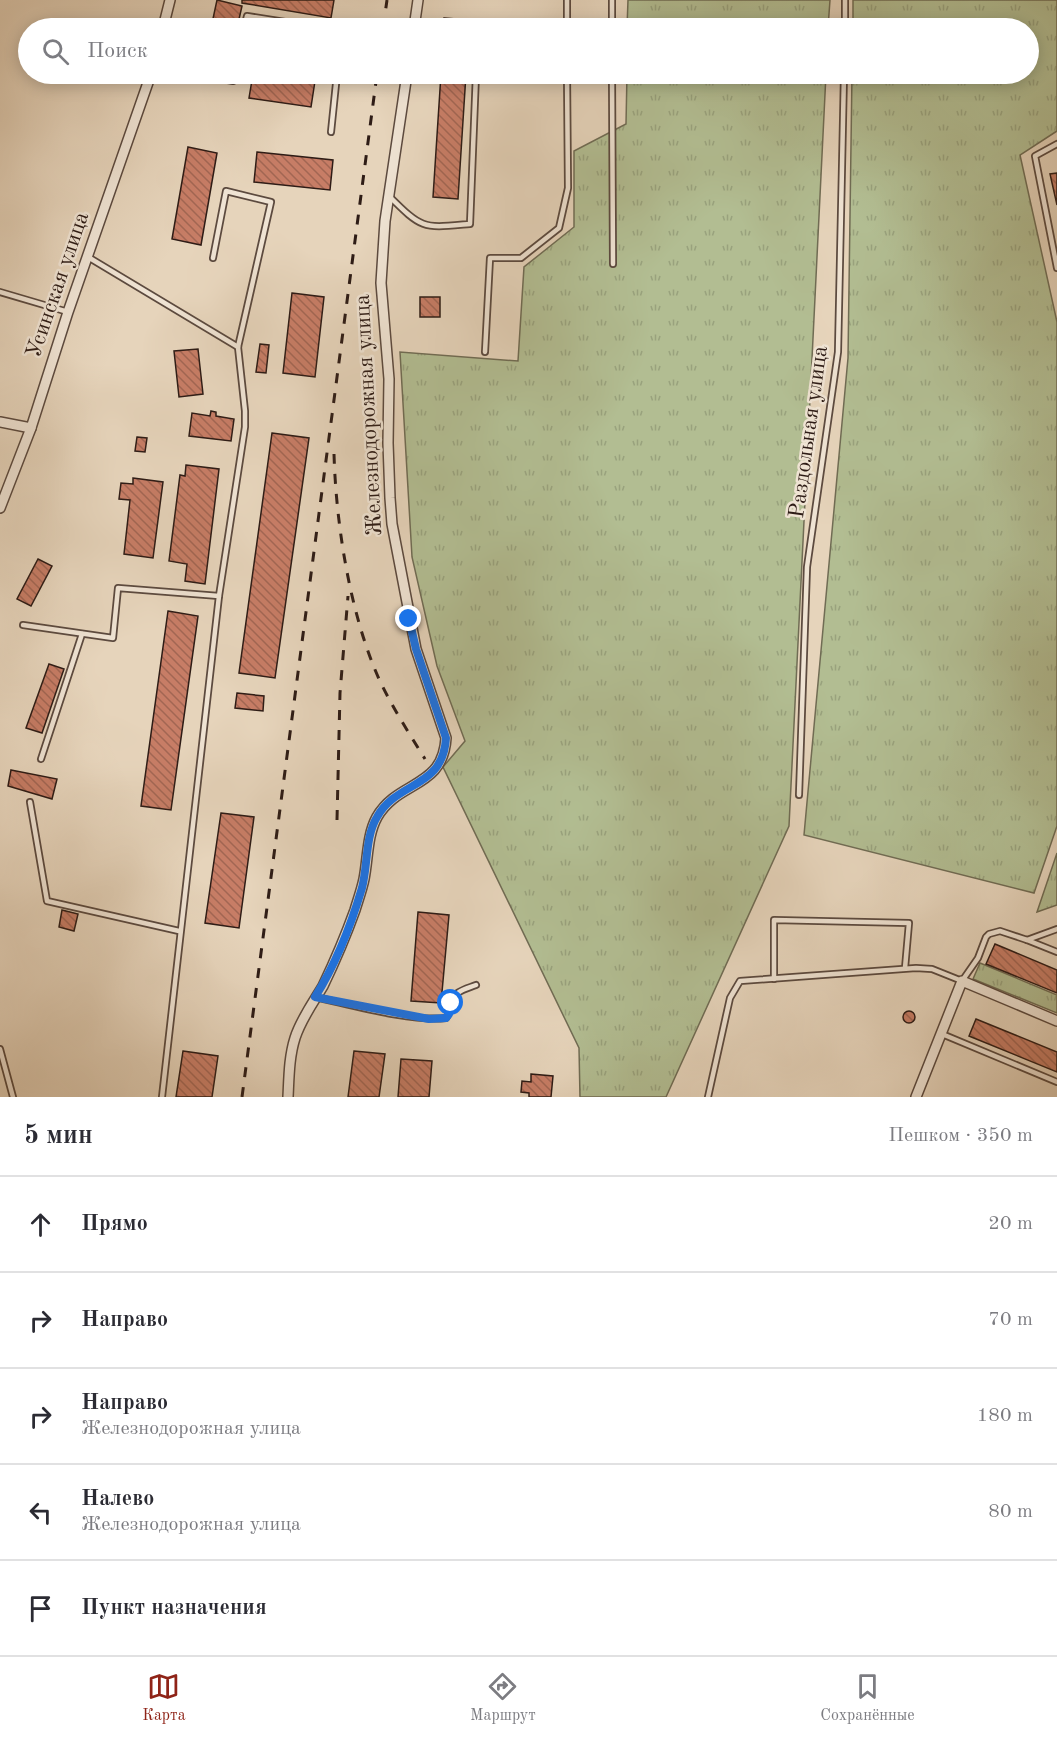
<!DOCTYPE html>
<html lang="ru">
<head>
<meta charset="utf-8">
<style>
  body { margin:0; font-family:"Old Standard TT",serif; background:#f2f2f3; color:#2b2b33 }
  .stop { position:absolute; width:18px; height:18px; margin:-14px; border:4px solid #1a73e8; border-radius:50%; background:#fff }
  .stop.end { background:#1a73e8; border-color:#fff; box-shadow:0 2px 6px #0008 }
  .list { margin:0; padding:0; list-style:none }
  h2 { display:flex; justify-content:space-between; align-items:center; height:78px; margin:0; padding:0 24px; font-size:26px }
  h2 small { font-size:20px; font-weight:400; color:#7c7c81 }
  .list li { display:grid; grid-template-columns:39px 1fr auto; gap:18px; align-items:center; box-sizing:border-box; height:96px; padding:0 24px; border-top:2px solid #e1e1e2 }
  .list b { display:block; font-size:22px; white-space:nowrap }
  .list p { margin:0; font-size:20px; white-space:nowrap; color:#7c7c81 }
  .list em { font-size:20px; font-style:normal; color:#7c7c81 }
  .icon { flex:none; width:33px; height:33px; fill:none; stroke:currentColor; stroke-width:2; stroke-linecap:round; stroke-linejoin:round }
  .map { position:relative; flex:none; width:1057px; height:1097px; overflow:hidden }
  .search { position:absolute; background:#fff; box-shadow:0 3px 15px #0003; left:18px; right:18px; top:18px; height:66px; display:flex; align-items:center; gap:15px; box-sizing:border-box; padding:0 21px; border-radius:33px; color:#7c7c81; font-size:22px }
  .sheet { height:558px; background:#fff }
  nav { display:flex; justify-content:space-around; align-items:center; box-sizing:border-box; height:84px; border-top:2px solid #e1e1e2; background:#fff; font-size:16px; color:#7c7c81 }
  nav a { display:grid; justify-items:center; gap:3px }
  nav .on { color:#8f2418 }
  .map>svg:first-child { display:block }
  .grass { fill:url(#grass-tufts); stroke:#706c54; stroke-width:1.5 }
  .building { fill:url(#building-back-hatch); stroke:#2e1c16; stroke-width:1.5 }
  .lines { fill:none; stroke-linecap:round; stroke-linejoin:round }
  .lane-casing { stroke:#5c4a3f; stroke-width:8 }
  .street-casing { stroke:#5c4a3f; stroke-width:12 }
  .lane { stroke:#efe3d3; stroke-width:4.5 }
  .street { stroke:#efe3d3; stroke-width:9 }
  .rail { stroke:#2e1c16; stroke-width:3; stroke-dasharray:10 10; stroke-linecap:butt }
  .route { stroke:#1a73e8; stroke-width:8 }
  .labels { text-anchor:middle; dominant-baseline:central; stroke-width:5; stroke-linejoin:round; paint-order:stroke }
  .street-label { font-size:22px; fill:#2e1c16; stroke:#efe3d3 }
</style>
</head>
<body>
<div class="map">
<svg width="1057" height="1097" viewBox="0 0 1057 1097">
  <defs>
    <pattern id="grass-tufts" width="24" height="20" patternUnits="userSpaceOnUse" patternTransform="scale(1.5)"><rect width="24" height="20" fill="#b2bd92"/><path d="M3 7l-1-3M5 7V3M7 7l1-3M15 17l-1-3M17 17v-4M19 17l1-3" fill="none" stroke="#99a27d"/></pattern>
    <pattern id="building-back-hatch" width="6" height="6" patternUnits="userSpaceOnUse" patternTransform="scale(1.5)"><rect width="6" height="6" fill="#c77d66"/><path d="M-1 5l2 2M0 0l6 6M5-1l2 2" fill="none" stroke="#a26653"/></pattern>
  </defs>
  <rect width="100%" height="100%" fill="#e6d4bb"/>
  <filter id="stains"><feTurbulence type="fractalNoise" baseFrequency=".00333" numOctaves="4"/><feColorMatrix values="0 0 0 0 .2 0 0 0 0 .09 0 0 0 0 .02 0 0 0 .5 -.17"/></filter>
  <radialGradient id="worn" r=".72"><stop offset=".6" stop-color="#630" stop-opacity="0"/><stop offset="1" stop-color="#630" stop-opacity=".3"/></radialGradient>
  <g class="grass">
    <path d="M628,0h202l-2,28h-201z"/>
    <path d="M853,0h204v131l-37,24 37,167v504l-23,67 -230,-58 44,-477 4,-284h176v-46h-175z"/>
    <path d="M627,74h199l-37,752 -123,271h-86l-1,-49 -136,-281 22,-26 -28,-75 -25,-109 -12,-205 118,9 6,-94 50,-40v-76l52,-27z"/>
    <path d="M1057,853v52l-20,7z"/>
    <path d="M980,963l77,32v18l-84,-34z"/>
  </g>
  <g class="building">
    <path d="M217,0l25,6 -5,22h-26z"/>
    <path d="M242,0h92l-3,18 -89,-15z"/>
    <path d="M444,18l25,2v8h-25z"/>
    <rect x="573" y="25" width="26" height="3"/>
    <path d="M253,74l62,7 -4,26 -62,-9z"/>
    <path d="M441,74h25l-8,125 -25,-2z"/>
    <path d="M188,147l29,6 -16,92 -29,-6z"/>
    <path d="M257,152l76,8 -3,30 -76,-8z"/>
    <path d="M1057,173v32l-7,-31z"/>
    <path d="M292,293l32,4 -9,80 -32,-4z"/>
    <rect x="420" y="297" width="20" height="20"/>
    <path d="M260,344l9,1 -3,28 -10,-1z"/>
    <path d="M198,349l5,45 -24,3 -5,-46z"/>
    <path d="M211,411l5,1v4l18,3 -3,22 -42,-5 3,-23 18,3z"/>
    <path d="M272,433l37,5 -34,240 -36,-5z"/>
    <path d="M137,437l10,1 -2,14 -10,-1z"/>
    <path d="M186,465l33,4 -14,115 -20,-3 2,-17 -18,-3 11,-86 5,1z"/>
    <path d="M133,478l30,4 -10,76 -29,-4 6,-54 -11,-1 2,-16 12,1z"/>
    <path d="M38,559l14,7 -21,40 -14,-7z"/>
    <path d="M168,611l30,5 -27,194 -30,-4z"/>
    <path d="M49,664l15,5 -22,64 -16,-5z"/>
    <path d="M237,693l27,3 -1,15 -28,-3z"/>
    <path d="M11,770l46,9 -5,20 -44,-13z"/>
    <path d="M221,813l33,4 -15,111 -34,-5z"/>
    <path d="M62,910l16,4 -4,17 -15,-4z"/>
    <path d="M418,912l31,3 -8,88 -30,-2z"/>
    <path d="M995,944l62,26v23l-71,-29z"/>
    <circle cx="909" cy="1017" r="6"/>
    <path d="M976,1019l81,33v20l-88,-36z"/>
    <path d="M183,1051l35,5 -6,41h-36z"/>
    <path d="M354,1051l31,3 -6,43h-31z"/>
    <path d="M401,1059l31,2 -3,36h-31z"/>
    <path d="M531,1074l22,2 -2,21h-22v-4l-8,-1 1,-11 9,1z"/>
  </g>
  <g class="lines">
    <defs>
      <g id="lane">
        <path d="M567,0v28"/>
        <path d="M612,0v28"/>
        <path d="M244,28l3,-12 76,12"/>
        <path d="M845,28v-28"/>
        <path d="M195,74l38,7 1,-7"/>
        <path d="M612,74l1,190"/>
        <path d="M331,132l6,-58"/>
        <path d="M1057,144l-22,12 22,112"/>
        <path d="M389,196c34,34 34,32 81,28l6,-150"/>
        <path d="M88,257l150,90"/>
        <path d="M0,292l68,20"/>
        <path d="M485,352l5,-94h31l38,-30 9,-40 -1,-114"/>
        <path d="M23,625l90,13 5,-50 101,8"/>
        <path d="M41,759l41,-125"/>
        <path d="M799,795l8,-228 31,-215 6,-278"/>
        <path d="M30,802l17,99 132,30"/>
        <path d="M1027,940l30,12"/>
        <path d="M774,979v-59l135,3 -4,45"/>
        <path d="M315,997c37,8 96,25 131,21 4,-5 4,-8 5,-14 2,-13 15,-15 25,-19"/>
        <path d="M942,1034l115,48"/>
        <path d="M0,1049l13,48"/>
        <path d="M162,1097l57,-501 26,-169v-16l-7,-64 33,-145 -45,-11 -13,67"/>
        <path d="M708,1097l22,-99 10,-17 176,-13 16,1 30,12 16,-23 8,-21 3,-3 11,-3 27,9 30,-11"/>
      </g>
      <g id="street">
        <path d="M163,28l7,-28"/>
        <path d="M414,28l4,-28"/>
        <path d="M0,422l31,6"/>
        <path d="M0,508l31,-80 37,-116 83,-238"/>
        <path d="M288,1097c1,-20 1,-40 7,-59 6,-19 18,-35 28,-52 12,-25 23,-51 32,-76 3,-10 7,-21 9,-31 4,-20 3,-44 13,-62 21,-37 66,-28 69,-79l-30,-89 -24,-125 -2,-26 -2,-55 1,-64 -8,-96 4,-62 22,-147"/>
        <path d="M916,1097l46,-116 95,40"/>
      </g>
    </defs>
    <use href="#lane" class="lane-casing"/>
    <use href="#street" class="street-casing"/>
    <use href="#lane" class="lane"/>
    <use href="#street" class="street"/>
    <g class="rail">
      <path d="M383,28l4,-28"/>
      <path d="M334,454c2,71 16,160 45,225 13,28 30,54 46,80"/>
      <path d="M337,820l3,-127 8,-97"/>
      <path d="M242,1097l135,-1023"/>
    </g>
  </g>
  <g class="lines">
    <path class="route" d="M409,619l7,30 30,89c-3,51 -48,42 -69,79 -12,20 -9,48 -15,71 -11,37 -26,76 -47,109l114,22 17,-1 3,-4 2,-11"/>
  </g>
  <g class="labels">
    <g class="street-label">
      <text transform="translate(58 285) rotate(-71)">Усинская улица</text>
      <text transform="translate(369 415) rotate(-93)">Железнодорожная улица</text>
      <text transform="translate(809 432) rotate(-82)">Раздольная улица</text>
    </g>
  </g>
  <rect width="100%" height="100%" filter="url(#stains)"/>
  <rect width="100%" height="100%" fill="url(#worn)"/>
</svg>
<div class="stop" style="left:451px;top:1003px"></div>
<div class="stop end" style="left:409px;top:619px"></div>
<div class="search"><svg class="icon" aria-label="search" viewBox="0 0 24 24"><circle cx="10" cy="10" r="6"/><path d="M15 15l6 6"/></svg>Поиск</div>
</div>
<section class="sheet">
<h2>5 мин<small>Пешком · 350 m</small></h2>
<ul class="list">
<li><svg class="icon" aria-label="ahead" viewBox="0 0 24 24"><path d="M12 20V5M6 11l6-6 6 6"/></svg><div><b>Прямо</b></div><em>20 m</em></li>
<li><svg class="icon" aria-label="right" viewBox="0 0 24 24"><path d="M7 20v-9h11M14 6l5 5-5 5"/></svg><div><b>Направо</b></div><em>70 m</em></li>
<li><svg class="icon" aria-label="right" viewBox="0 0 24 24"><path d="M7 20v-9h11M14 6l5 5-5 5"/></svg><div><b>Направо</b><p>Железнодорожная улица</p></div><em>180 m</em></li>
<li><svg class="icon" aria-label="left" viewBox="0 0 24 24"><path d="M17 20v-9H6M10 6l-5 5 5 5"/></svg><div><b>Налево</b><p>Железнодорожная улица</p></div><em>80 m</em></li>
<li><svg class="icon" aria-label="arrive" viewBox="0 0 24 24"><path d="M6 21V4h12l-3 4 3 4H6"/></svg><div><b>Пункт назначения</b></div></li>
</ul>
</section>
<nav>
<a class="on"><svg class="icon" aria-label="map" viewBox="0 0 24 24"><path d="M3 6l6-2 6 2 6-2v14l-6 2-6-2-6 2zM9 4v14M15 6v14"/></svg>Карта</a>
<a><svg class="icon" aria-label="directions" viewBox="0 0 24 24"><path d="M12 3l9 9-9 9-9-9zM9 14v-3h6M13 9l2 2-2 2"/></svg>Маршрут</a>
<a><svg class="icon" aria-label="saved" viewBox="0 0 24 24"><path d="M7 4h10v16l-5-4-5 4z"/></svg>Сохранённые</a>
</nav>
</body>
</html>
